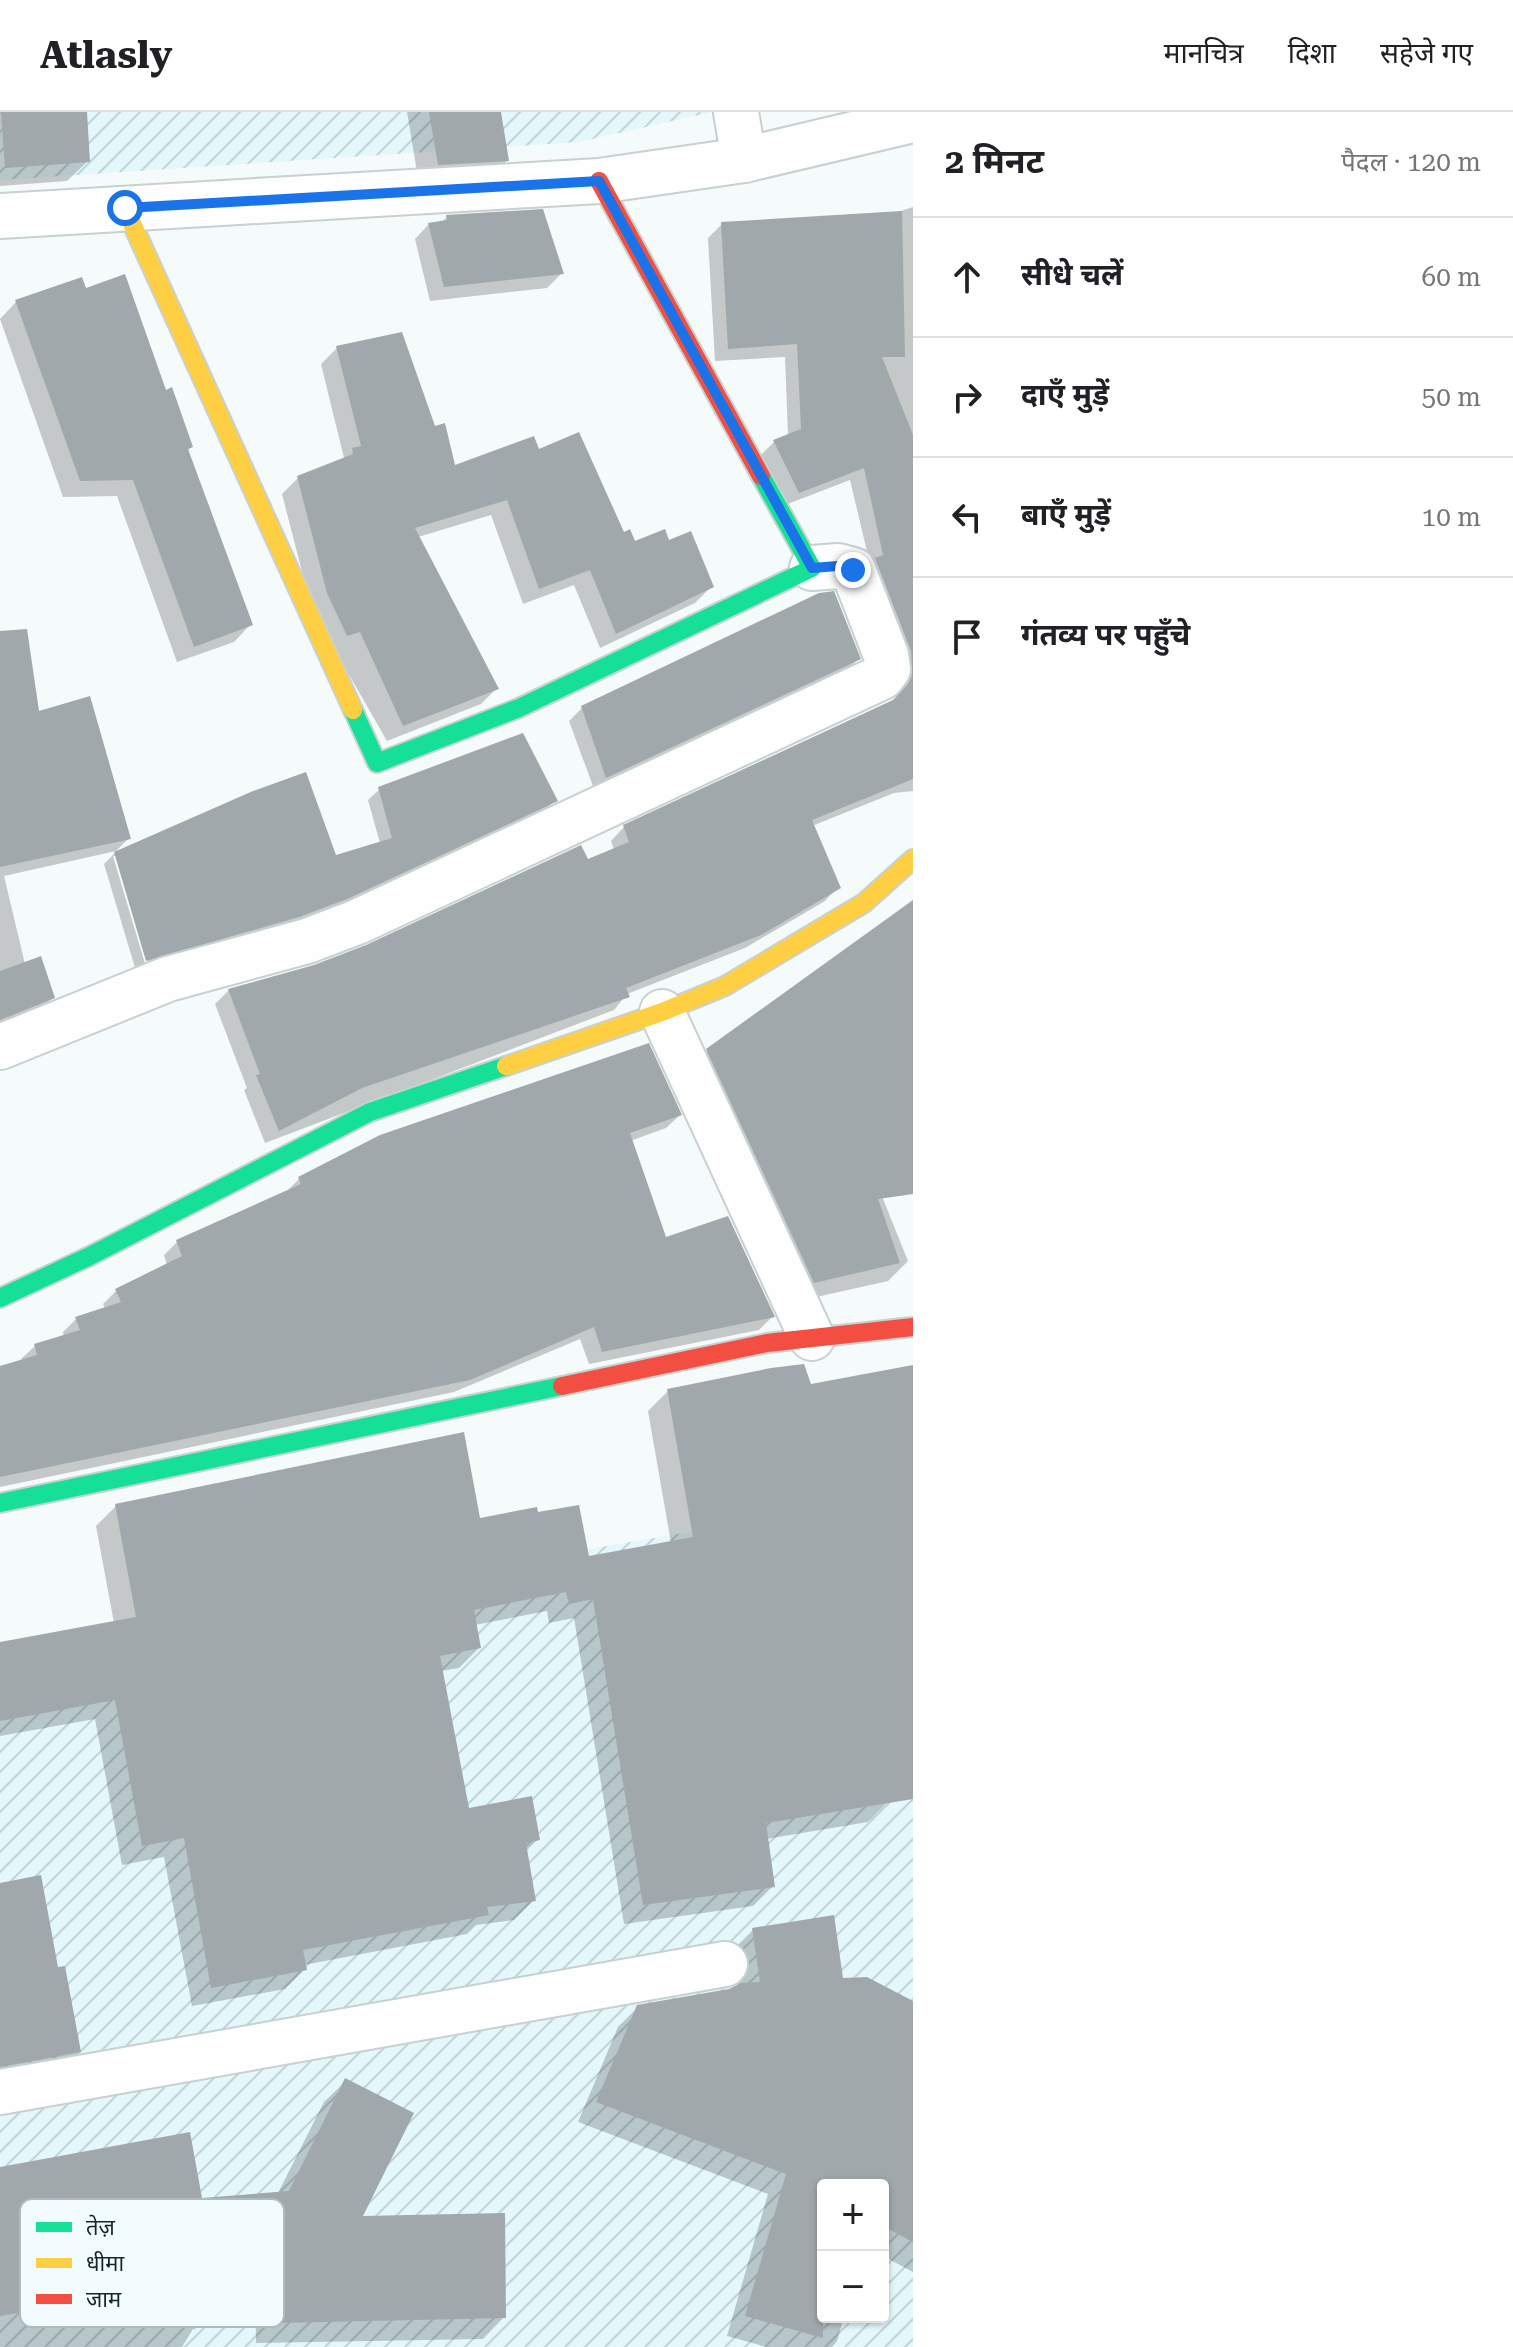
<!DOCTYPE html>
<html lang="hi">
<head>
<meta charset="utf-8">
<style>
  body { margin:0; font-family:"Roboto Serif","Noto Sans Devanagari",serif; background:#f2f2f2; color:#202124 }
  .controls { position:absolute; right:24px; bottom:24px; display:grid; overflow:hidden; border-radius:8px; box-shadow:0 2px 6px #0004 }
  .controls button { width:72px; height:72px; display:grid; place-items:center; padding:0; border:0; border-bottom:2px solid #e0e0e0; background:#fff; color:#202124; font:40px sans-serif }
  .stop { position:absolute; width:24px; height:24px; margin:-18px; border:6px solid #1a73e8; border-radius:50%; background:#fff }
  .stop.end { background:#1a73e8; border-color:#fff; box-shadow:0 2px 8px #0008 }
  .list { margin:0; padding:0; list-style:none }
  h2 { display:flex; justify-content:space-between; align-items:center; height:104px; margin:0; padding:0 32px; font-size:34px }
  h2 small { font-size:26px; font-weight:400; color:#757577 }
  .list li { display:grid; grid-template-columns:52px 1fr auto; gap:24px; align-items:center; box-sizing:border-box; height:120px; padding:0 32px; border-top:2px solid #e0e0e0 }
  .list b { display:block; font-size:30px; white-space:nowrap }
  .list em { font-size:26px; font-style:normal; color:#757577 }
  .icon { flex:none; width:44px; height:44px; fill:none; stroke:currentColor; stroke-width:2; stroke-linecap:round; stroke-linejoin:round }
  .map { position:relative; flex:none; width:913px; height:2235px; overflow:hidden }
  header { display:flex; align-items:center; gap:48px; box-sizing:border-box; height:112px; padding:0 40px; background:#fff; border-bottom:2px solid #e0e0e0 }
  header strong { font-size:38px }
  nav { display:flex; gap:44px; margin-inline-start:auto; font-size:28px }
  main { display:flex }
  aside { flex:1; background:#fff }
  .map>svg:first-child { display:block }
  .industrial { fill:url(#industrial-furrows); fill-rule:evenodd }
  .shadow { fill:#0003 }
  .building { fill:#a0a8ab }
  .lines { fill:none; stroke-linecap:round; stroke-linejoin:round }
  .street-casing { stroke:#c6d1d2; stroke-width:48 }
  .fast-casing { stroke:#c6d1d2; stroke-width:22 }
  .slow-casing { stroke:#c6d1d2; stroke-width:22 }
  .jam-casing { stroke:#c6d1d2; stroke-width:22 }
  .street { stroke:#fefefe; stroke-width:44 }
  .fast { stroke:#16e098; stroke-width:18 }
  .slow { stroke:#ffcf43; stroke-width:18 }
  .jam { stroke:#f24e42; stroke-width:18 }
  .route { stroke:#1a73e8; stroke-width:10 }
  .key { fill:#f2fbfd; stroke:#b0bbbe; stroke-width:2 }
  .key-label { font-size:22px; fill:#15262a }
</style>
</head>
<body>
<header>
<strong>Atlasly</strong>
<nav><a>मानचित्र</a><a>दिशा</a><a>सहेजे गए</a></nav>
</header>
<main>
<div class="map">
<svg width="913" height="2235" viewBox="0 0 913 2235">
  <defs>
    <pattern id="industrial-furrows" width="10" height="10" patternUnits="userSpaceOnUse" patternTransform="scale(2)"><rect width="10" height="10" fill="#e4f8fc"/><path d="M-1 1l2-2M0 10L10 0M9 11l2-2" fill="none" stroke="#c3d4d8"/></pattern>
  </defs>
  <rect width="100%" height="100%" fill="#f5fafa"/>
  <g class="industrial">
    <path d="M0,0h712l-133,30 -579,38z"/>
    <path d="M913,1382v853h-913v-698zM823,2073h60v132h-60z"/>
  </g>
  <g class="shadow">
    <path d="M0,0h85l3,49 -21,20 -67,5z"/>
    <path d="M407,0h92l8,49 -20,19 -68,4z"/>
    <path d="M913,95v584l-19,2 -82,33 26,61 -13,14 -80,47 -118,46 -13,16 -349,133 -21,-53 3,-2 -32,-84 14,-14 85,-23 273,-105 27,-12 -3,-9 13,-14 271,-127 5,-10 -50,-210 -65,25 -24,-50 13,-13 14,-6 -3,-79 -70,4 -7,-123 14,-14 170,-10z"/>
    <path d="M447,105l114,57 -14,14 -117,13 -15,-62 14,-15 12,-1z"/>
    <path d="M84,178l81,102 26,55 -4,4 63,174 -16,17 -57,20 -60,-166 -54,1 -63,-178 16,-17z"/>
    <path d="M337,236l97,80 20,40 83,-16 86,83 11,8 34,-1 43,45 -16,16 -95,45 -26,-63 -51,19 -32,-89 -73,22 79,151 -16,16 -94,37 -75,-131 -30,-116 16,-16 46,-20 -23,-94z"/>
    <path d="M0,527l38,75 91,124 -13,13 -112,25 21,88 28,33 -13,13 -40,16z"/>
    <path d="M858,547l-12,13 -252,117 -25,-68 13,-13z"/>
    <path d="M380,677l175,11 -11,11 -210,98 -48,19 -136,38 -33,-110h-4l33,111 -10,4 -32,-107 11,-11 220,4 45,-14 -12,-43z"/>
    <path d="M913,791v256l-44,5 39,97 -20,20 -94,21 -106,-232 20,-20z"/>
    <path d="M680,1003l-14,13 -36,13 34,98 108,78 -13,13 -170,34 -9,-25 -126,53 -454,95v-119l22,-7 -1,-2 14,-13 29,-9 -1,-5 14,-14 28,-9 -2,-5 13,-13 51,-26 -3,-10 13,-13 108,-49 14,-14z"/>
    <path d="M913,1255v335l-25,100 -20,20 -102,17 7,47 -20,20 -129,18 -50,-306 -25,5 -2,-12 -72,14 4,23 -20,20 -18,3 26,139 71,29 -13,13 9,48 -20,20 -38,5 -9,9 -163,31 1,4 -20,20 -93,17 -28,-149 -42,8 -27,-146 -95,17v-92l114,-21 -18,-97 20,-20 362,14 58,-6 51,44 84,-15 -23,-132 20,-20 142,-5z"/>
    <path d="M0,1773l56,85 23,82 -17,16 -62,11z"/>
    <path d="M753,1818l89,50 71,23v269l-30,-16v-71h-60v132h21l-7,24 -5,6h-65l-40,-11 41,-142 -190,-72 40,-95 20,-20 92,-16 8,-4 -5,-37z"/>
    <path d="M346,1969l14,137 144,99 -21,22 -227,4 -2,-115 -72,119h-182v-178l201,31 77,-7 46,-91z"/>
  </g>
  <g class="building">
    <path d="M1,0h86l3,50 -85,6z"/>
    <path d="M429,0h72l8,49 -71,4z"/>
    <path d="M543,97l21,65 -120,13 -16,-64 19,-3 -1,-5z"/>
    <path d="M902,99l3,146h-23l31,78v344l-101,41 29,68 -80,47 -135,53 4,9 -268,91 -83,43 -23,-56 4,-1 -32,-85 86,-24 52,-20 215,-100 7,14 41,-17 -6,-17 270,-125 15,-16 4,-9 -1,-24 -36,-93 8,-3 -19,-87 -65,25 -26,-53 28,-11 -4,-85 -69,5 -7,-127z"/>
    <path d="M125,162l41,116 6,-3 21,60 -5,2 65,176 -59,22 -61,-167 -53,1 -65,-181 67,-23 4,11z"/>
    <path d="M402,220l33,94 10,-3 10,42 79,-29 5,13 40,-17 45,100 6,-3 5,12 30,-12 4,11 22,-9 23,56 -98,47 -26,-64 -51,19 -32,-89 -92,28 84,161 -96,37 -43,-94 -13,4 -20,-43 -30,-117 56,-22 -1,-6 9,-2 -25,-100z"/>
    <path d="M834,479l27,68 -255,119 -25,-72 238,-113z"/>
    <path d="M27,517l12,82 51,-15 41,143 -131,28v-236z"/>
    <path d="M523,621l35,68 -211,98 -48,18 -153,44 -32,-109 139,-61 53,-19 30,83 56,-17 -14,-51z"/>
    <path d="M913,788v294l-35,5 22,64 -86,20 -108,-234z"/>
    <path d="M41,844l14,42 -55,22v-49z"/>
    <path d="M649,931l33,72 -52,18 36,104 62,-21 47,101 -173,35 -8,-25 -124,53 -470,97v-111l37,-11 -3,-11 46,-14 -5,-13 46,-15 -6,-13 67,-33 -6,-16 125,-56 -3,-7 82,-42z"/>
    <path d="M804,1252l7,20 102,-19v434l-147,24 9,64 -132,18 -50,-306 -24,5 -3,-12 -92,18 7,38 -41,8 29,152 63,-12 8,44 -14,3 10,58 -49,6 2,8 -186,35 4,20 -96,18 -27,-150 -42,8 -27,-146 -115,21v-79l136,-25 -21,-113 349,-72 16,86 57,-11 1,5 41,-7 10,51 104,-19 -26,-148 104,-21z"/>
    <path d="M41,1763l17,92 7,-1 16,86 -81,15v-184z"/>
    <path d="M834,1803l9,63 24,-1 46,24v241l-30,-16v-41h-60v153l-78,-22 41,-142 -190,-72 41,-97 92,-16 12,-6 19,-1 -8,-54z"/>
    <path d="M345,1966l69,35 -51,103 142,-3 1,105 -229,5 -2,-124 -81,131 -13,-47 -181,33v-149l190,-35 12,66 87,-7z"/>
  </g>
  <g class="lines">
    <defs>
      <g id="street">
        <path d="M736,0l8,48"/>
        <path d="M0,104l599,-35 145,-21 169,-40"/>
        <path d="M662,900l150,326"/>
        <path d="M0,935l168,-68 139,-38 50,-19 525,-245 6,-8 -2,-14 -33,-85 -15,-4 -26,2"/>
        <path d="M0,1980l725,-128"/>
      </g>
      <g id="fast">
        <path d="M353,598l24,53 142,-55 293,-140 -51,-92"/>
        <path d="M0,1186l90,-42 280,-144 136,-46"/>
        <path d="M0,1391l562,-117"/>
      </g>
      <g id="slow">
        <path d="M125,96l228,502"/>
        <path d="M506,954l156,-54 63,-26 139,-83 49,-44"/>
      </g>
      <g id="jam">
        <path d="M599,69l162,295"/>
        <path d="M562,1274l205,-43 146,-16"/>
      </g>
    </defs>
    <use href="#street" class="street-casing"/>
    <use href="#fast" class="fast-casing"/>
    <use href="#slow" class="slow-casing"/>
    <use href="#jam" class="jam-casing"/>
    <use href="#street" class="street"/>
    <use href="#fast" class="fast"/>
    <use href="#slow" class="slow"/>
    <use href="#jam" class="jam"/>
  </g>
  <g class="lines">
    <path class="route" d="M125,96l474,-27 213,387 26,-2 15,4"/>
  </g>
  <rect x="20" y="2087" width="264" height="128" rx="12" class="key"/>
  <rect x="36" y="2110" width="36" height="10" fill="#16e098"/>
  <rect x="36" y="2146" width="36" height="10" fill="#ffcf43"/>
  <rect x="36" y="2182" width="36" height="10" fill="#f24e42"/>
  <g class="key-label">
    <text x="86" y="2123">तेज़</text>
    <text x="86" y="2159">धीमा</text>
    <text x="86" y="2195">जाम</text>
  </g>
</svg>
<div class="controls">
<button>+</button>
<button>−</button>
</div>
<div class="stop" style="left:125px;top:96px"></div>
<div class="stop end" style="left:853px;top:458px"></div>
</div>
<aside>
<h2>2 मिनट<small>पैदल · 120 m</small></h2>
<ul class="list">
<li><svg class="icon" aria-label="ahead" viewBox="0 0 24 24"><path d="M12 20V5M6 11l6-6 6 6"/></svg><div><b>सीधे चलें</b></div><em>60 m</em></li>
<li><svg class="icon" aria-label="right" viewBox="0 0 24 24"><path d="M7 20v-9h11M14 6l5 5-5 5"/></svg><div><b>दाएँ मुड़ें</b></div><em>50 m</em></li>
<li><svg class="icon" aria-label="left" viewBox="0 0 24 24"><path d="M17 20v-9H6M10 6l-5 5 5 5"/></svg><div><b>बाएँ मुड़ें</b></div><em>10 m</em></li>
<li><svg class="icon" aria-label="arrive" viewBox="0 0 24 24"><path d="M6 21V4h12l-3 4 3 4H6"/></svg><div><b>गंतव्य पर पहुँचे</b></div></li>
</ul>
</aside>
</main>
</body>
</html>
